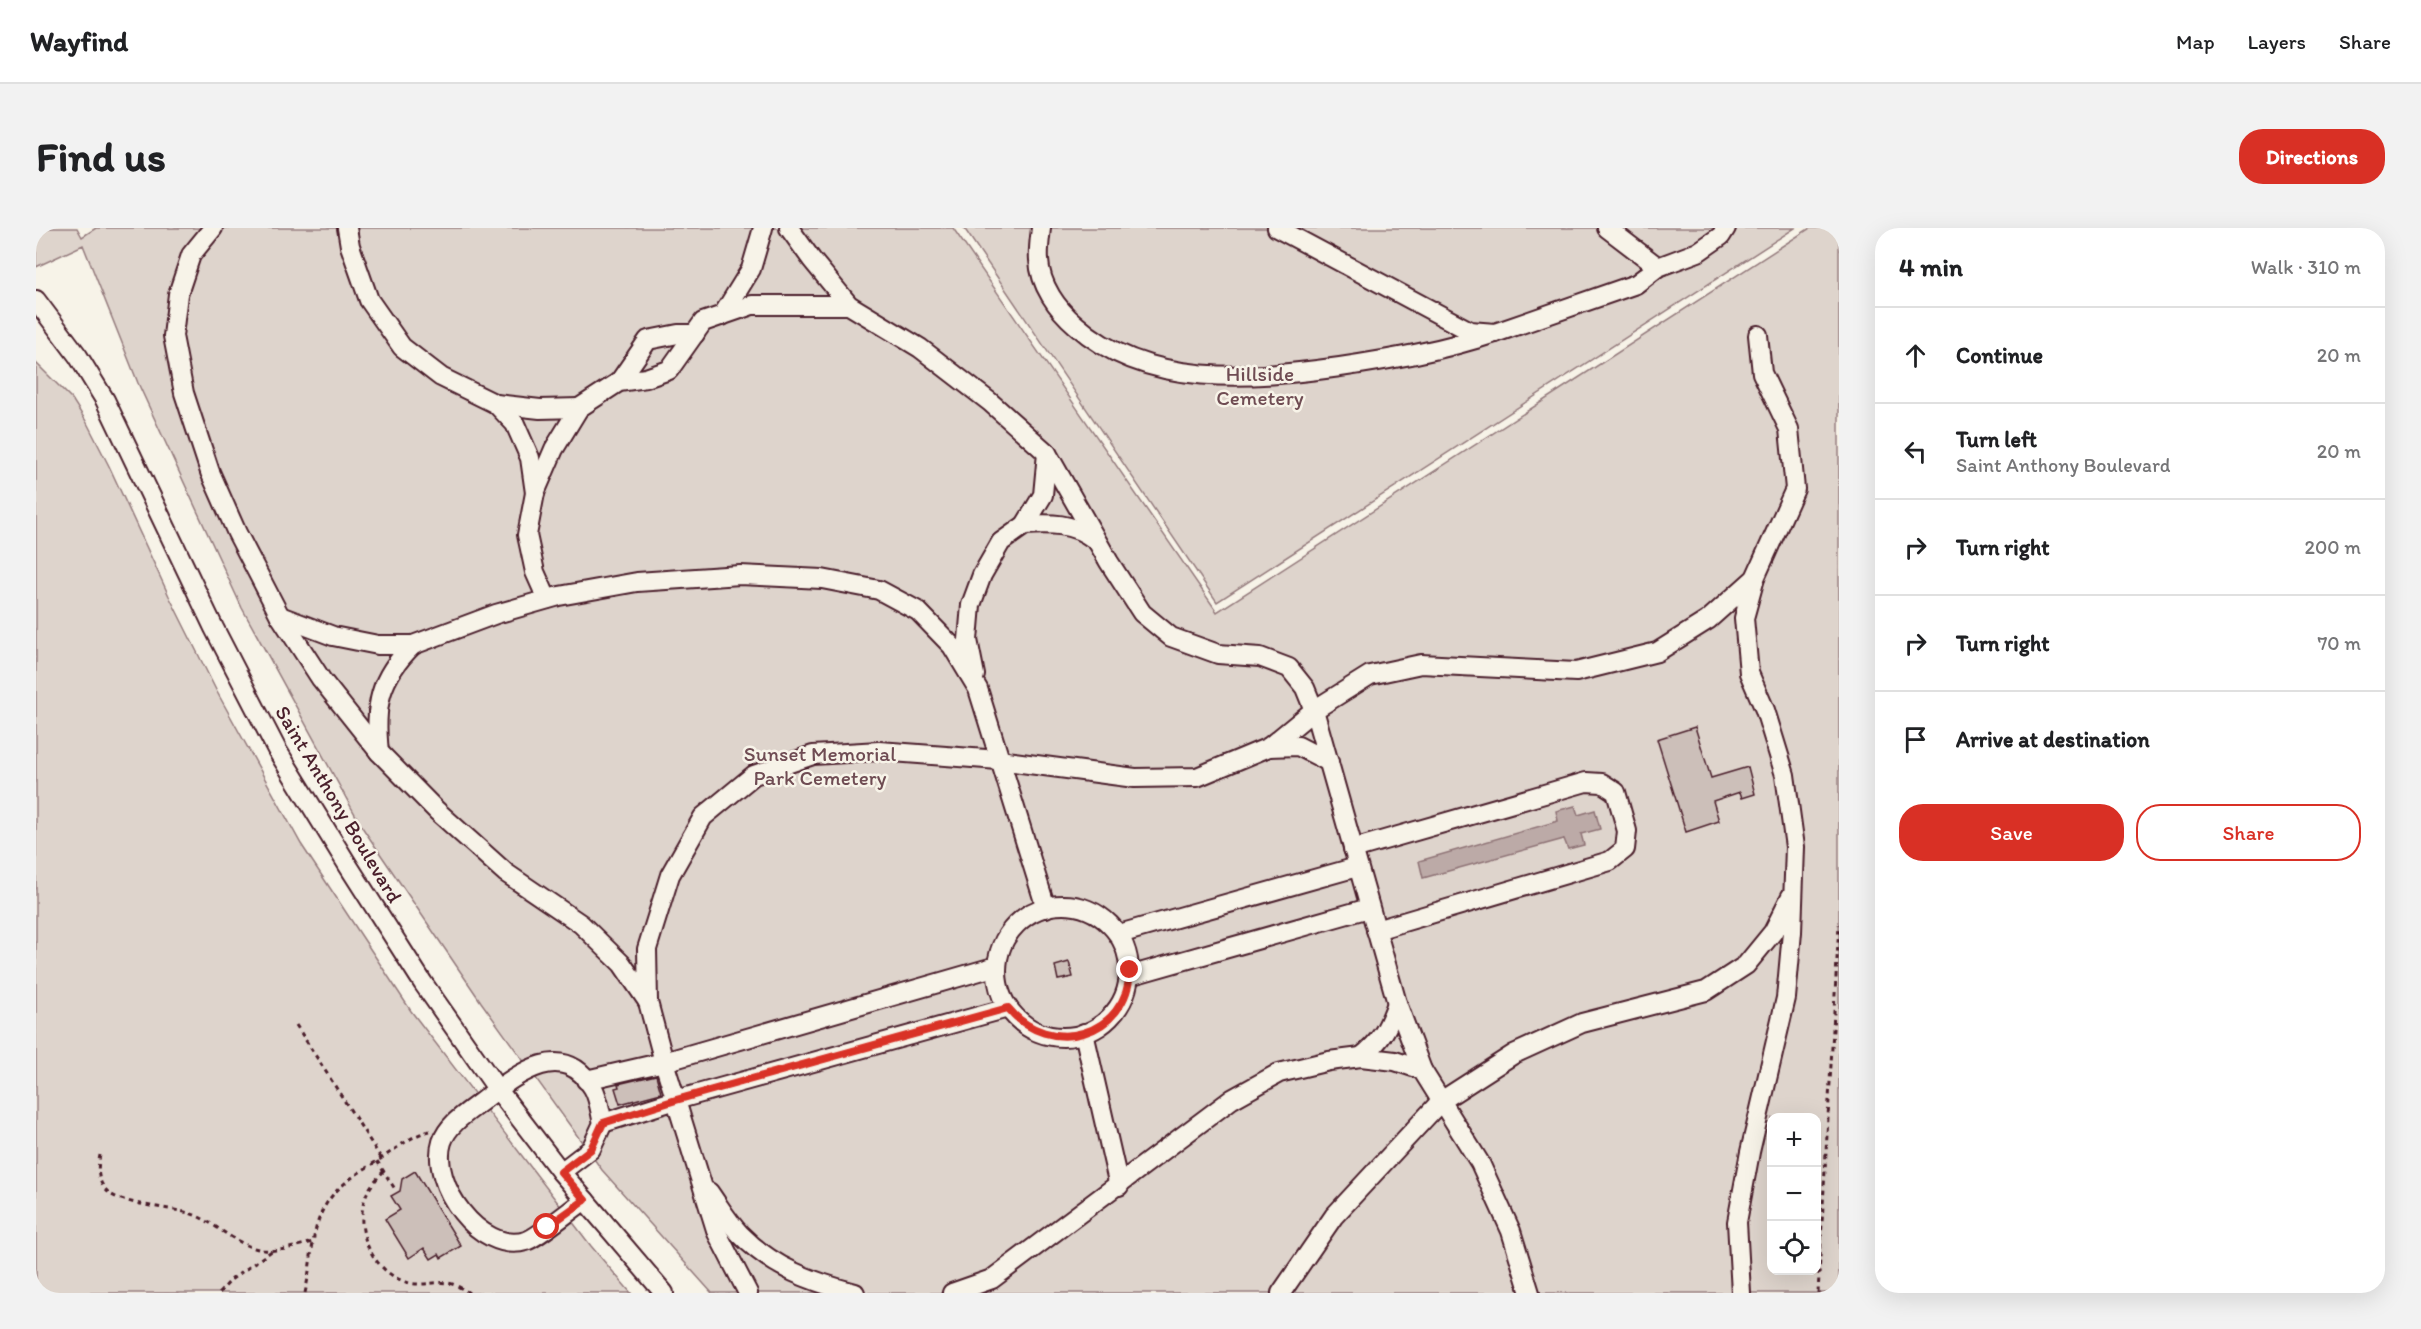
<!DOCTYPE html>
<html lang="en">
<head>
<meta charset="utf-8">
<style>
  body { margin:0; font-family:Itim,sans-serif; background:#f2f2f2; color:#202124 }
  .controls { position:absolute; right:18px; bottom:18px; display:grid; overflow:hidden; border-radius:12px; box-shadow:0 6px 24px #0002 }
  .controls button { width:54px; height:54px; display:grid; place-items:center; padding:0; border:0; border-bottom:2px solid #e0e0e0; background:#fff; color:#202124; font:30px sans-serif }
  .stop { position:absolute; width:18px; height:18px; margin:-14px; border:4px solid #d93025; border-radius:50%; background:#fff }
  .stop.end { background:#d93025; border-color:#fff; box-shadow:0 2px 6px #0008 }
  .list { margin:0; padding:0; list-style:none }
  h2 { display:flex; justify-content:space-between; align-items:center; height:78px; margin:0; padding:0 24px; font-size:26px }
  h2 small { font-size:20px; font-weight:400; color:#757577 }
  .list li { display:grid; grid-template-columns:39px 1fr auto; gap:18px; align-items:center; box-sizing:border-box; height:96px; padding:0 24px; border-top:2px solid #e0e0e0 }
  .list b { display:block; font-size:22px; white-space:nowrap }
  .list p { margin:0; font-size:20px; white-space:nowrap; color:#757577 }
  .list em { font-size:20px; font-style:normal; color:#757577 }
  .actions { display:flex; gap:12px; padding:18px 24px }
  .actions a { flex:1; padding:14px 0; border:2px solid #d93025; border-radius:24px; text-align:center; font-size:21px; color:#d93025 }
  .actions .main { background:#d93025; color:#fff }
  .icon { flex:none; width:33px; height:33px; fill:none; stroke:currentColor; stroke-width:2; stroke-linecap:round; stroke-linejoin:round }
  .map { position:relative; flex:none; width:1803px; height:1065px; overflow:hidden; border-radius:24px }
  header { display:flex; align-items:center; gap:36px; box-sizing:border-box; height:84px; padding:0 30px; background:#fff; border-bottom:2px solid #e0e0e0 }
  header strong { font-size:28px }
  nav { display:flex; gap:33px; margin-inline-start:auto; font-size:21px }
  .intro { display:flex; align-items:center; justify-content:space-between; box-sizing:border-box; height:144px; padding:0 36px }
  h1 { margin:0; font-size:42px }
  .button { padding:15px 27px; border-radius:24px; background:#d93025; color:#fff; font-size:21px; font-weight:700 }
  main { display:flex; gap:36px; padding:0 36px }
  aside { flex:1; background:#fff; border-radius:24px; box-shadow:0 6px 24px #0002 }
  .map>svg:first-child { display:block }
  .green { fill:#ded4cc; stroke:#947a7c; stroke-width:1.5; fill-rule:evenodd }
  .water { fill:#bcaaa7; stroke:#8e7275; stroke-width:1.5 }
  .building { fill:#ccbfb9; stroke:#4a1f2b; stroke-width:1.5 }
  .lines { fill:none; stroke-linecap:round; stroke-linejoin:round }
  .minor-casing { stroke:#4a1f2b; stroke-width:22 }
  .path { stroke:#4a1f2b; stroke-width:3; stroke-dasharray:4.5 4.5; stroke-linecap:butt }
  .minor { stroke:#f7f3e8; stroke-width:18 }
  .route { stroke:#d93025; stroke-width:8 }
  .labels { text-anchor:middle; dominant-baseline:central; stroke-width:5; stroke-linejoin:round; paint-order:stroke }
  .park-label { font-size:21px; fill:#6f4c53; stroke:#f7f3e8 }
  .street-label { font-size:21px; fill:#4a1f2b; stroke:#f7f3e8 }
</style>
</head>
<body>
<header>
<strong>Wayfind</strong>
<nav><a>Map</a><a>Layers</a><a>Share</a></nav>
</header>
<div class="intro"><h1>Find us</h1><a class="button">Directions</a></div>
<main>
<div class="map">
<svg width="1803" height="1065" viewBox="0 0 1803 1065">
  <rect width="100%" height="100%" fill="#f7f3e8"/>
  <filter id="ink" filterUnits="userSpaceOnUse"><feTurbulence type="fractalNoise" baseFrequency=".0167" numOctaves="2"/><feDisplacementMap in="SourceGraphic" scale="12" xChannelSelector="R" yChannelSelector="G"/><feConvolveMatrix kernelMatrix="1 2 1 2 8 2 1 2 1" color-interpolation-filters="sRGB"/></filter>
  <g filter="url(#ink)">
    <g class="green">
      <path d="M0,0h41l5,9 14,-9h857l264,384 593,-384h29v1065h-1127l-110,-123 -121,-168 -119,-175 -120,-219 -104,-225 -55,-138 -47,22zM1736,890h44v152h-44z"/>
      <path d="M928,0h831l-578,374z"/>
      <path d="M0,135l36,36 14,22 23,45 60,130 48,96 84,152 110,167 180,235 40,47h-595z"/>
    </g>
    <path class="water" d="M1539,578l3,9 17,-5 5,19 -19,5 3,11 -16,4 -4,-10 -141,39 -4,-17 139,-40 -2,-10z"/>
    <g class="building">
      <path d="M1659,499l16,51 37,-11 7,27 -13,4 -2,-6 -27,9 6,20 -33,11 -29,-93z"/>
      <path d="M1033,734l4,15 -15,3 -3,-14z"/>
      <path d="M620,847l5,18 -41,11 -5,-16 4,-1 -1,-3z"/>
      <path d="M379,943l46,75 -20,12 -2,-4 -8,5 -7,-11 -15,10 -24,-39 15,-9 -9,-14 9,-5 2,-12z"/>
    </g>
    <g class="lines">
      <defs>
        <g id="minor">
          <path d="M177,0l-22,27 -13,39 -5,42 11,57 26,79 27,61 43,83 41,63 58,73 58,59 69,62 75,51 41,40 26,38"/>
          <path d="M311,0l3,18 19,54 33,47 39,30 55,27 44,5 39,-1"/>
          <path d="M753,0l23,32 37,45 71,43 70,54 57,51 62,109 33,51 29,24 47,17 42,3 29,11 16,20 9,22 83,293 25,67"/>
          <path d="M1005,0c-1,10 -3,21 -2,32 1,25 18,49 37,65 71,64 177,54 264,42 53,-8 104,-17 155,-34"/>
          <path d="M1241,0l193,103 25,2 141,-49 22,-17 40,-15 23,-16 5,-8"/>
          <path d="M1571,0l51,39"/>
          <path d="M0,72l42,56 27,44 109,228 63,122 72,117 74,116 75,107 63,82 103,121"/>
          <path d="M686,88l29,-47 12,-41"/>
          <path d="M583,154l29,-42 30,-6h17"/>
          <path d="M460,176l19,20 15,34 5,35"/>
          <path d="M989,297c25,-2 48,-2 69,14"/>
          <path d="M511,371l-12,-27 -8,-37 8,-42 19,-44 25,-41 40,-26 27,-4 23,-8 34,-48 49,-17h97"/>
          <path d="M244,388l53,20 45,9h35l83,-31 63,-18 78,-14 103,-7 82,4 57,11 39,21 34,35 26,43 68,219"/>
          <path d="M939,447l-7,-35 3,-35 11,-30 19,-33 24,-17 18,-30 4,-42"/>
          <path d="M1233,519l29,-1 31,16"/>
          <path d="M343,524c-5,-46 0,-74 34,-107"/>
          <path d="M1317,621l233,-67 16,1 14,9 11,39 -2,18 -15,12 -234,69"/>
          <circle cx="1027" cy="743" r="66"/>
          <path d="M1083,706l238,-67"/>
          <path d="M1093,748l240,-68"/>
          <path d="M1048,805l35,153"/>
          <path d="M1325,829c21,-17 27,-29 36,-54"/>
          <path d="M550,852l78,-18 333,-96"/>
          <path d="M567,895l73,-23 332,-92"/>
          <path d="M525,944l30,-23 12,-26c-3,-11 -4,-25 -10,-35 -30,-49 -74,-15 -107,10 -16,13 -37,24 -44,44 -13,41 38,113 84,99 11,-3 47,-33 59,-41"/>
          <path d="M673,964c10,14 19,30 31,42 33,34 70,47 115,59"/>
          <path d="M712,1065l-31,-60 -53,-171 -16,-60 -1,-53 23,-74 33,-58 51,-42 59,-20 66,-4 120,9 136,18 62,-1 72,-30 45,-37 56,-35 51,-11 155,8 81,-20 51,-32 47,-42 40,-89 -6,-60 -27,-56 -4,-38"/>
          <path d="M916,1065l40,-14 240,-180 47,-26 50,-12 32,-4 34,4 27,9 58,93 31,68 19,62"/>
          <path d="M1245,1065l53,-77 107,-115 73,-47 68,-31 124,-32 40,-26 27,-33 18,-36"/>
          <path d="M1705,1065l-4,-71 13,-70 36,-154 6,-66 3,-85 -10,-72 -20,-65 -16,-37 -5,-55 11,-40"/>
        </g>
      </defs>
      <use href="#minor" class="minor-casing"/>
      <g class="path">
        <path d="M260,797l85,133"/>
        <path d="M64,927c-3,15 -3,27 9,38 13,11 61,15 80,20 26,8 46,33 74,37 17,2 34,-4 50,-8"/>
        <path d="M341,933l18,28"/>
        <path d="M348,943c-7,7 -13,14 -17,22 -15,33 4,78 39,89 14,5 28,-1 42,1 7,1 15,6 21,10"/>
        <path d="M183,1065l13,-14 41,-29"/>
        <path d="M269,1065c4,-17 5,-33 8,-50 7,-48 31,-61 69,-85 15,-10 30,-23 48,-27"/>
        <path d="M1782,1065l21,-369"/>
      </g>
      <use href="#minor" class="minor"/>
    </g>
  </g>
  <g class="lines" filter="url(#ink)">
    <path class="route" d="M511,999l38,-27 -24,-28 30,-23 12,-26 73,-23 332,-92c41,50 120,29 122,-38"/>
  </g>
  <g class="labels">
    <g class="park-label">
      <text x="1224" y="145">Hillside<tspan x="1224" dy="24">Cemetery</tspan></text>
      <text x="784" y="525">Sunset Memorial<tspan x="784" dy="24">Park Cemetery</tspan></text>
    </g>
    <g class="street-label">
      <text transform="translate(303 576) rotate(59)">Saint Anthony Boulevard</text>
    </g>
  </g>
</svg>
<div class="controls">
<button>+</button>
<button>−</button>
<button><svg class="icon" aria-label="locate" viewBox="0 0 24 24"><circle cx="12" cy="12" r="6"/><path d="M12 2v4M12 18v4M2 12h4M18 12h4"/></svg></button>
</div>
<div class="stop" style="left:511px;top:999px"></div>
<div class="stop end" style="left:1094px;top:742px"></div>
</div>
<aside>
<h2>4 min<small>Walk · 310 m</small></h2>
<ul class="list">
<li><svg class="icon" aria-label="ahead" viewBox="0 0 24 24"><path d="M12 20V5M6 11l6-6 6 6"/></svg><div><b>Continue</b></div><em>20 m</em></li>
<li><svg class="icon" aria-label="left" viewBox="0 0 24 24"><path d="M17 20v-9H6M10 6l-5 5 5 5"/></svg><div><b>Turn left</b><p>Saint Anthony Boulevard</p></div><em>20 m</em></li>
<li><svg class="icon" aria-label="right" viewBox="0 0 24 24"><path d="M7 20v-9h11M14 6l5 5-5 5"/></svg><div><b>Turn right</b></div><em>200 m</em></li>
<li><svg class="icon" aria-label="right" viewBox="0 0 24 24"><path d="M7 20v-9h11M14 6l5 5-5 5"/></svg><div><b>Turn right</b></div><em>70 m</em></li>
<li><svg class="icon" aria-label="arrive" viewBox="0 0 24 24"><path d="M6 21V4h12l-3 4 3 4H6"/></svg><div><b>Arrive at destination</b></div></li>
</ul>
<div class="actions"><a class="main">Save</a><a>Share</a></div>
</aside>
</main>
</body>
</html>
